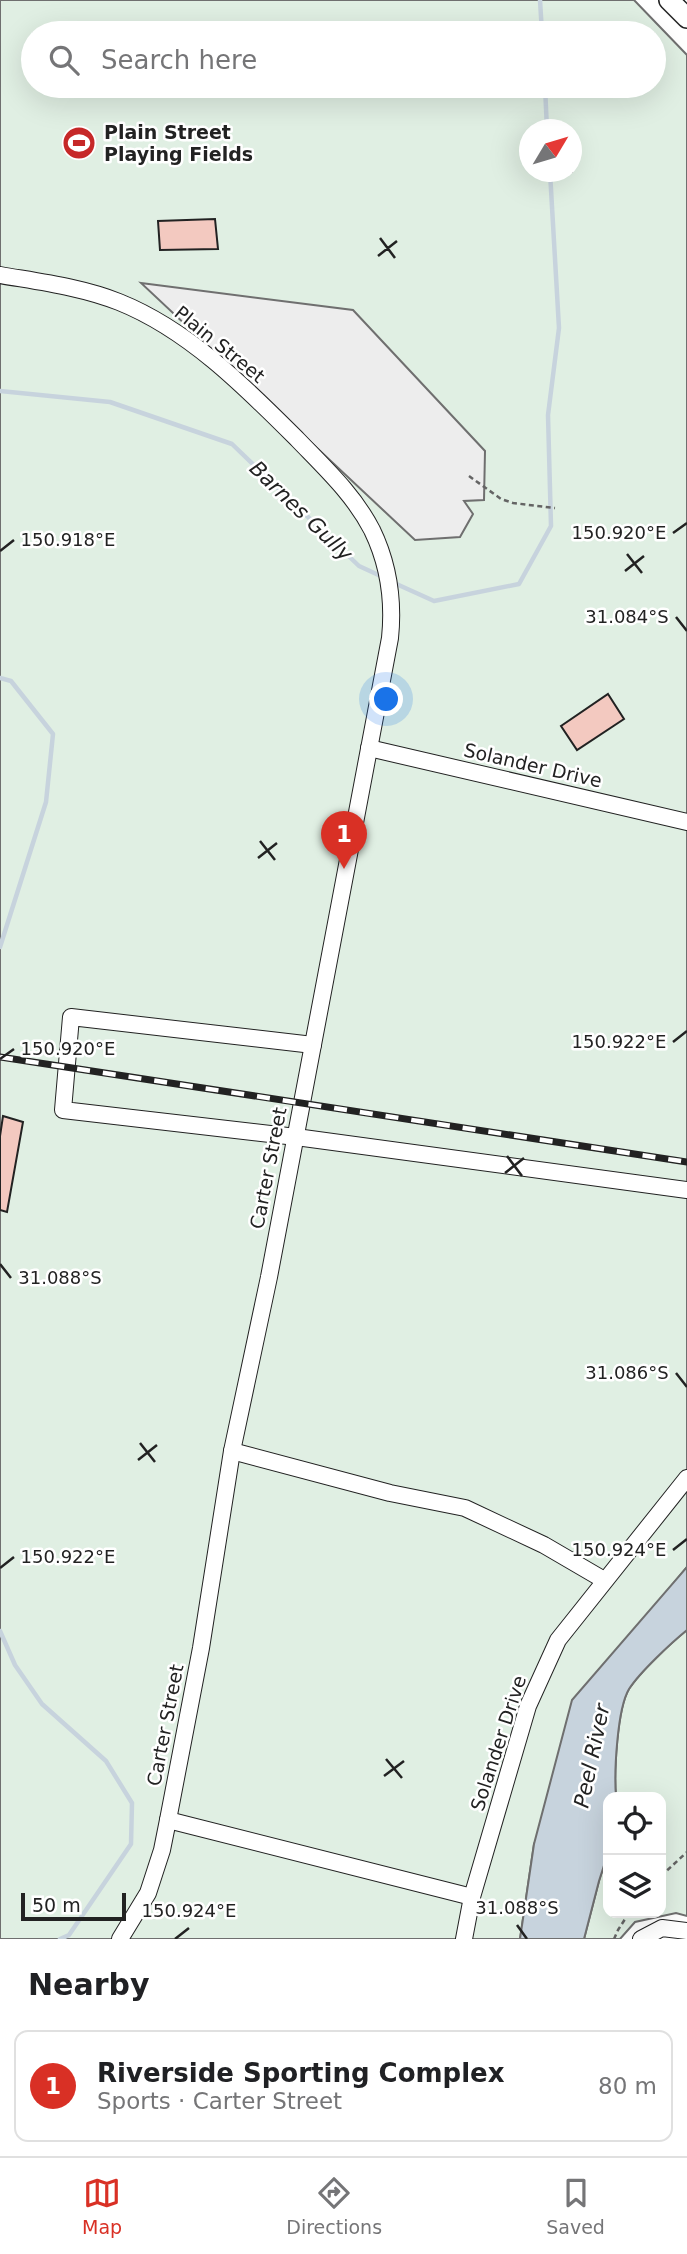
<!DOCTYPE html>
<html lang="en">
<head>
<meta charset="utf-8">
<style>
  body { margin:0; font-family:"DejaVu Sans",sans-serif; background:#f6f6f6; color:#202124 }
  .controls { position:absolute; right:21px; bottom:21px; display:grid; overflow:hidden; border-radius:14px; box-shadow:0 7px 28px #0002 }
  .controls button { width:63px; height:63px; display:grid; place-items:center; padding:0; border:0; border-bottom:2px solid #e0e0e0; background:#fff; color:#202124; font:35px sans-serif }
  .compass { position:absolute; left:519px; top:119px; width:63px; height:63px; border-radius:50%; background:#fff; box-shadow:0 7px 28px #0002; rotate:52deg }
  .scale { position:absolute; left:21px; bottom:18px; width:105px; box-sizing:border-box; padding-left:7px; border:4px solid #222; border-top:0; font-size:19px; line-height:24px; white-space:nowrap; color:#222; -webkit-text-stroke:5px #fff; paint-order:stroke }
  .you { position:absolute; left:387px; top:700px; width:24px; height:24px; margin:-18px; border:5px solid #fff; border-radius:50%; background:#1a73e8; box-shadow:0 0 0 10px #1a73e833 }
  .badge { display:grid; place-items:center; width:46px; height:46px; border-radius:50%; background:#d93025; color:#fff; font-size:23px; font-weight:700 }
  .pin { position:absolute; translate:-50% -58px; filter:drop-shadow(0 2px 4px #0008) }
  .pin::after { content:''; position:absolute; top:37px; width:24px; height:21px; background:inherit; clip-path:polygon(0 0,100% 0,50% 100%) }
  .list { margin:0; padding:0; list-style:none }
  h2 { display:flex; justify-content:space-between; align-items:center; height:91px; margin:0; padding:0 28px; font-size:30px }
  h2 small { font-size:23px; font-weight:400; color:#757577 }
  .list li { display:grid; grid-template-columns:46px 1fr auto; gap:21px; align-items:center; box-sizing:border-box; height:112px; margin:0 14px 14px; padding:0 14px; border:2px solid #e0e0e0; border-radius:14px }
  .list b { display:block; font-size:26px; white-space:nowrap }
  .list p { margin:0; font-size:23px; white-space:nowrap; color:#757577 }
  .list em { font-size:23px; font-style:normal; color:#757577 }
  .icon { flex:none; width:38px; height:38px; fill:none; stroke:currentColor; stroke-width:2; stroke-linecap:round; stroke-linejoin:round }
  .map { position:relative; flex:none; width:687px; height:1939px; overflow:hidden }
  .search { position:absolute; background:#fff; box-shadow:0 7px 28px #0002; left:21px; right:21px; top:21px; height:77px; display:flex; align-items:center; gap:18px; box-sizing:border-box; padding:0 24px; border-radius:38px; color:#757577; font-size:26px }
  .sheet { height:217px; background:#fff }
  nav { display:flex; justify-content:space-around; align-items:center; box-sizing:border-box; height:98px; border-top:2px solid #e0e0e0; background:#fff; font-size:19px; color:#757577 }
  nav a { display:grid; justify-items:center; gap:4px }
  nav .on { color:#d93025 }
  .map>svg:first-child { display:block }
  .green { fill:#e0efe3; stroke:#6f6f6f; stroke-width:2; fill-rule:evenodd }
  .parking { fill:#ededed; stroke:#6f6f6f; stroke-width:2 }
  .water { fill:#c7d3dd; stroke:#6f6f6f; stroke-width:2 }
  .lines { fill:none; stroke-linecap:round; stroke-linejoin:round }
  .stream { stroke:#c7d3dd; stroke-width:4.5 }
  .building { fill:#f3c9c0; stroke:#222; stroke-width:2 }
  .minor-casing { stroke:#222; stroke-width:18 }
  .major-casing { stroke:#222; stroke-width:22 }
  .path { stroke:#646464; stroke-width:2.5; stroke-dasharray:5 3.5; stroke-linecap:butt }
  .minor { stroke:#fff; stroke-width:16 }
  .major { stroke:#fff; stroke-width:19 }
  .rail-casing { stroke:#222; stroke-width:7 }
  .rail { stroke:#fff; stroke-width:4.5; stroke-dasharray:13; stroke-linecap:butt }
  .ticks { fill:none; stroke:#222; stroke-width:2.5 }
  .labels { text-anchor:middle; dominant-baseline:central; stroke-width:5; stroke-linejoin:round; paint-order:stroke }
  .poi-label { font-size:19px; font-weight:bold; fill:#222; stroke:#fff; text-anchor:start }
  .street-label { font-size:19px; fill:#222; stroke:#fff }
  .water-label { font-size:21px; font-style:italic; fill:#222; stroke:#fff }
  .ticks-label { font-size:18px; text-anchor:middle; fill:#222; stroke:#fff; stroke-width:5; stroke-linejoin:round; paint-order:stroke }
</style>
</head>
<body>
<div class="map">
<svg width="687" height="1939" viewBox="0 0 687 1939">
  <rect width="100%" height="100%" fill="#fff"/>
  <g class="green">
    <path d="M0,0h634l53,55v1512l-29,35 -124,242 -14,95h-520zM33,33h621v53h-621zM530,130h42v42h-42z"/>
    <path d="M687,1630v286l-11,-3 -41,9 -15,17h-36l15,-58 9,-28v60h53v-116h-45c-2,-24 1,-88 13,-108 11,-17 42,-46 58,-59z"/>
  </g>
  <path class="parking" d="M141,283l212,27 132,141 -1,49 -20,1 9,13 -13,23 -45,3z"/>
  <path class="water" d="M687,1567v63c-16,13 -47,42 -58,59 -12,20 -15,84 -13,108h-8v56l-9,28 -15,58h-64l14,-95 38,-144z"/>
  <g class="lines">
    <g class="stream">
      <path d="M540,0l2,33"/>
      <path d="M545,86l2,44"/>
      <path d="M0,391l110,11 122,42 127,122 26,12"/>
      <path d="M392,582l42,19 85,-17 32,-58 -3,-111 11,-87 -9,-156"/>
      <path d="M0,678l11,3 42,53 -7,68 -46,145"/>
      <path d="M0,1631l15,34 27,39 64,57 26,42 -1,41 -62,91 -9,4"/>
    </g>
  </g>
  <g class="building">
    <path d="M215,219l3,30 -58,1 -2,-29z"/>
    <path d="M608,694l16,25 -47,31 -16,-24z"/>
    <path d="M3,1116l20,6 -16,90 -7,-2v-74z"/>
  </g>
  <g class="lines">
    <defs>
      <g id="minor">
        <path d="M0,275c40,7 81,12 119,27 70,28 127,86 179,138 27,28 56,55 74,90 17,35 22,69 18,108l-121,639 -37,174 -31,197 -33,172 -6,30 -14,43 -28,46"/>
        <path d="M369,748l318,74"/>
        <path d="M313,1045l-242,-28 -8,93 233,27 391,53"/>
        <path d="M232,1451l158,42 75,15 79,37 60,35"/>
        <path d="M168,1820l304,77"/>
        <path d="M464,1939l8,-42 56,-191 30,-66 129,-162"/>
        <path d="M641,1939l21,-11 25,3"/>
      </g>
      <path id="major" d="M669,0l18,18"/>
    </defs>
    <use href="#minor" class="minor-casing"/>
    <use href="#major" class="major-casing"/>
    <g class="path">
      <path d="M469,476l32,23 12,4 42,5"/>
      <path d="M661,1876l26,-24"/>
      <path d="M614,1939l4,-9 11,-17"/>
    </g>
    <use href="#minor" class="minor"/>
    <use href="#major" class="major"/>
    <defs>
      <path id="rail" d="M0,1057l687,105"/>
    </defs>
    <use href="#rail" class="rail-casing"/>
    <use href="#rail" class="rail"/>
  </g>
  <path class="ticks" d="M380,238l15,20M378,256l19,-15M673,533l14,-10M0,551l14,-11M627,554l15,19M625,571l19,-15M676,617l11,14M260,841l15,19M258,858l19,-15M673,1042l14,-11M0,1059l14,-10M507,1156l15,20M505,1173l19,-15M0,1264l11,14M676,1373l11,14M140,1443l15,19M138,1460l19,-15M673,1550l14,-11M0,1568l14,-11M386,1759l16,19M384,1776l20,-15M517,1925l10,14M175,1939l14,-11"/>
  <defs>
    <symbol id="stadium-disc" viewBox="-11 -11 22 22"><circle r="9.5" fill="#c62828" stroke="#fff"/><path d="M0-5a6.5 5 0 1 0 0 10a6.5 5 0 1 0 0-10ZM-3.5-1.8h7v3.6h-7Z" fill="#fff"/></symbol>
  </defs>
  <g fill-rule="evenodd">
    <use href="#stadium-disc" x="60" y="124" width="38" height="38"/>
  </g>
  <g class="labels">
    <g class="poi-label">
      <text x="104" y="132">Plain Street<tspan x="104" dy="22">Playing Fields</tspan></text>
    </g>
    <g class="street-label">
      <text transform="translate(220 344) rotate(39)">Plain Street</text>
      <text transform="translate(533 765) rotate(13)">Solander Drive</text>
      <text transform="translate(268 1168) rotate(-79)">Carter Street</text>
      <text transform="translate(165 1725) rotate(-79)">Carter Street</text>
      <text transform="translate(498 1743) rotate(-72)">Solander Drive</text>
    </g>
    <g class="water-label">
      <text transform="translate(301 511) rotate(44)">Barnes Gully</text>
      <text transform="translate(592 1756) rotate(-78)">Peel River</text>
    </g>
  </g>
  <g class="ticks-label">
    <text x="619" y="539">150.920°E</text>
    <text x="68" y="546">150.918°E</text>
    <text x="627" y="623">31.084°S</text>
    <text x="619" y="1048">150.922°E</text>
    <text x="68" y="1055">150.920°E</text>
    <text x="60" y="1284">31.088°S</text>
    <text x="627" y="1379">31.086°S</text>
    <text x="619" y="1556">150.924°E</text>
    <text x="68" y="1563">150.922°E</text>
    <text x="517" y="1914">31.088°S</text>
    <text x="189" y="1917">150.924°E</text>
  </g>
</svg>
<div class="controls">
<button><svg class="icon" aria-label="locate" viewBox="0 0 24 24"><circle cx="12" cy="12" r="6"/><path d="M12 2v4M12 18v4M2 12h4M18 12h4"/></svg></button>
<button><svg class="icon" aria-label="layers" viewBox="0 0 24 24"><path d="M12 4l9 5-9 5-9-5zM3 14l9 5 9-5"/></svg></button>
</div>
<svg class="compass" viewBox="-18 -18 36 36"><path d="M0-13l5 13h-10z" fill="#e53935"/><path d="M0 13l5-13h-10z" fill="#757577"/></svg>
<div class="scale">50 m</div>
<div class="you"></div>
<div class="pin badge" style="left:344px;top:869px">1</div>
<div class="search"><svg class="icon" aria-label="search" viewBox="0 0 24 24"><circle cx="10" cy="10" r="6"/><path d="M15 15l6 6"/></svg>Search here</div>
</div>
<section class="sheet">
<h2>Nearby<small></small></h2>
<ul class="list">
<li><span class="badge">1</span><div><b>Riverside Sporting Complex</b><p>Sports · Carter Street</p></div><em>80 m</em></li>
</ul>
</section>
<nav>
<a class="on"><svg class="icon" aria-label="map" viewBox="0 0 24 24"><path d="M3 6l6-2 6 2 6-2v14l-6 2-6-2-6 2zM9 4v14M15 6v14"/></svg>Map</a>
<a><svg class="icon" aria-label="directions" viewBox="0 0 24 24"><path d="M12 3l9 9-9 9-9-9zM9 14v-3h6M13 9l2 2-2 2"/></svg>Directions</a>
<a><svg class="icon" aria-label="saved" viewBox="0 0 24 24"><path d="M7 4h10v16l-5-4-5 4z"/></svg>Saved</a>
</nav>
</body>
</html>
